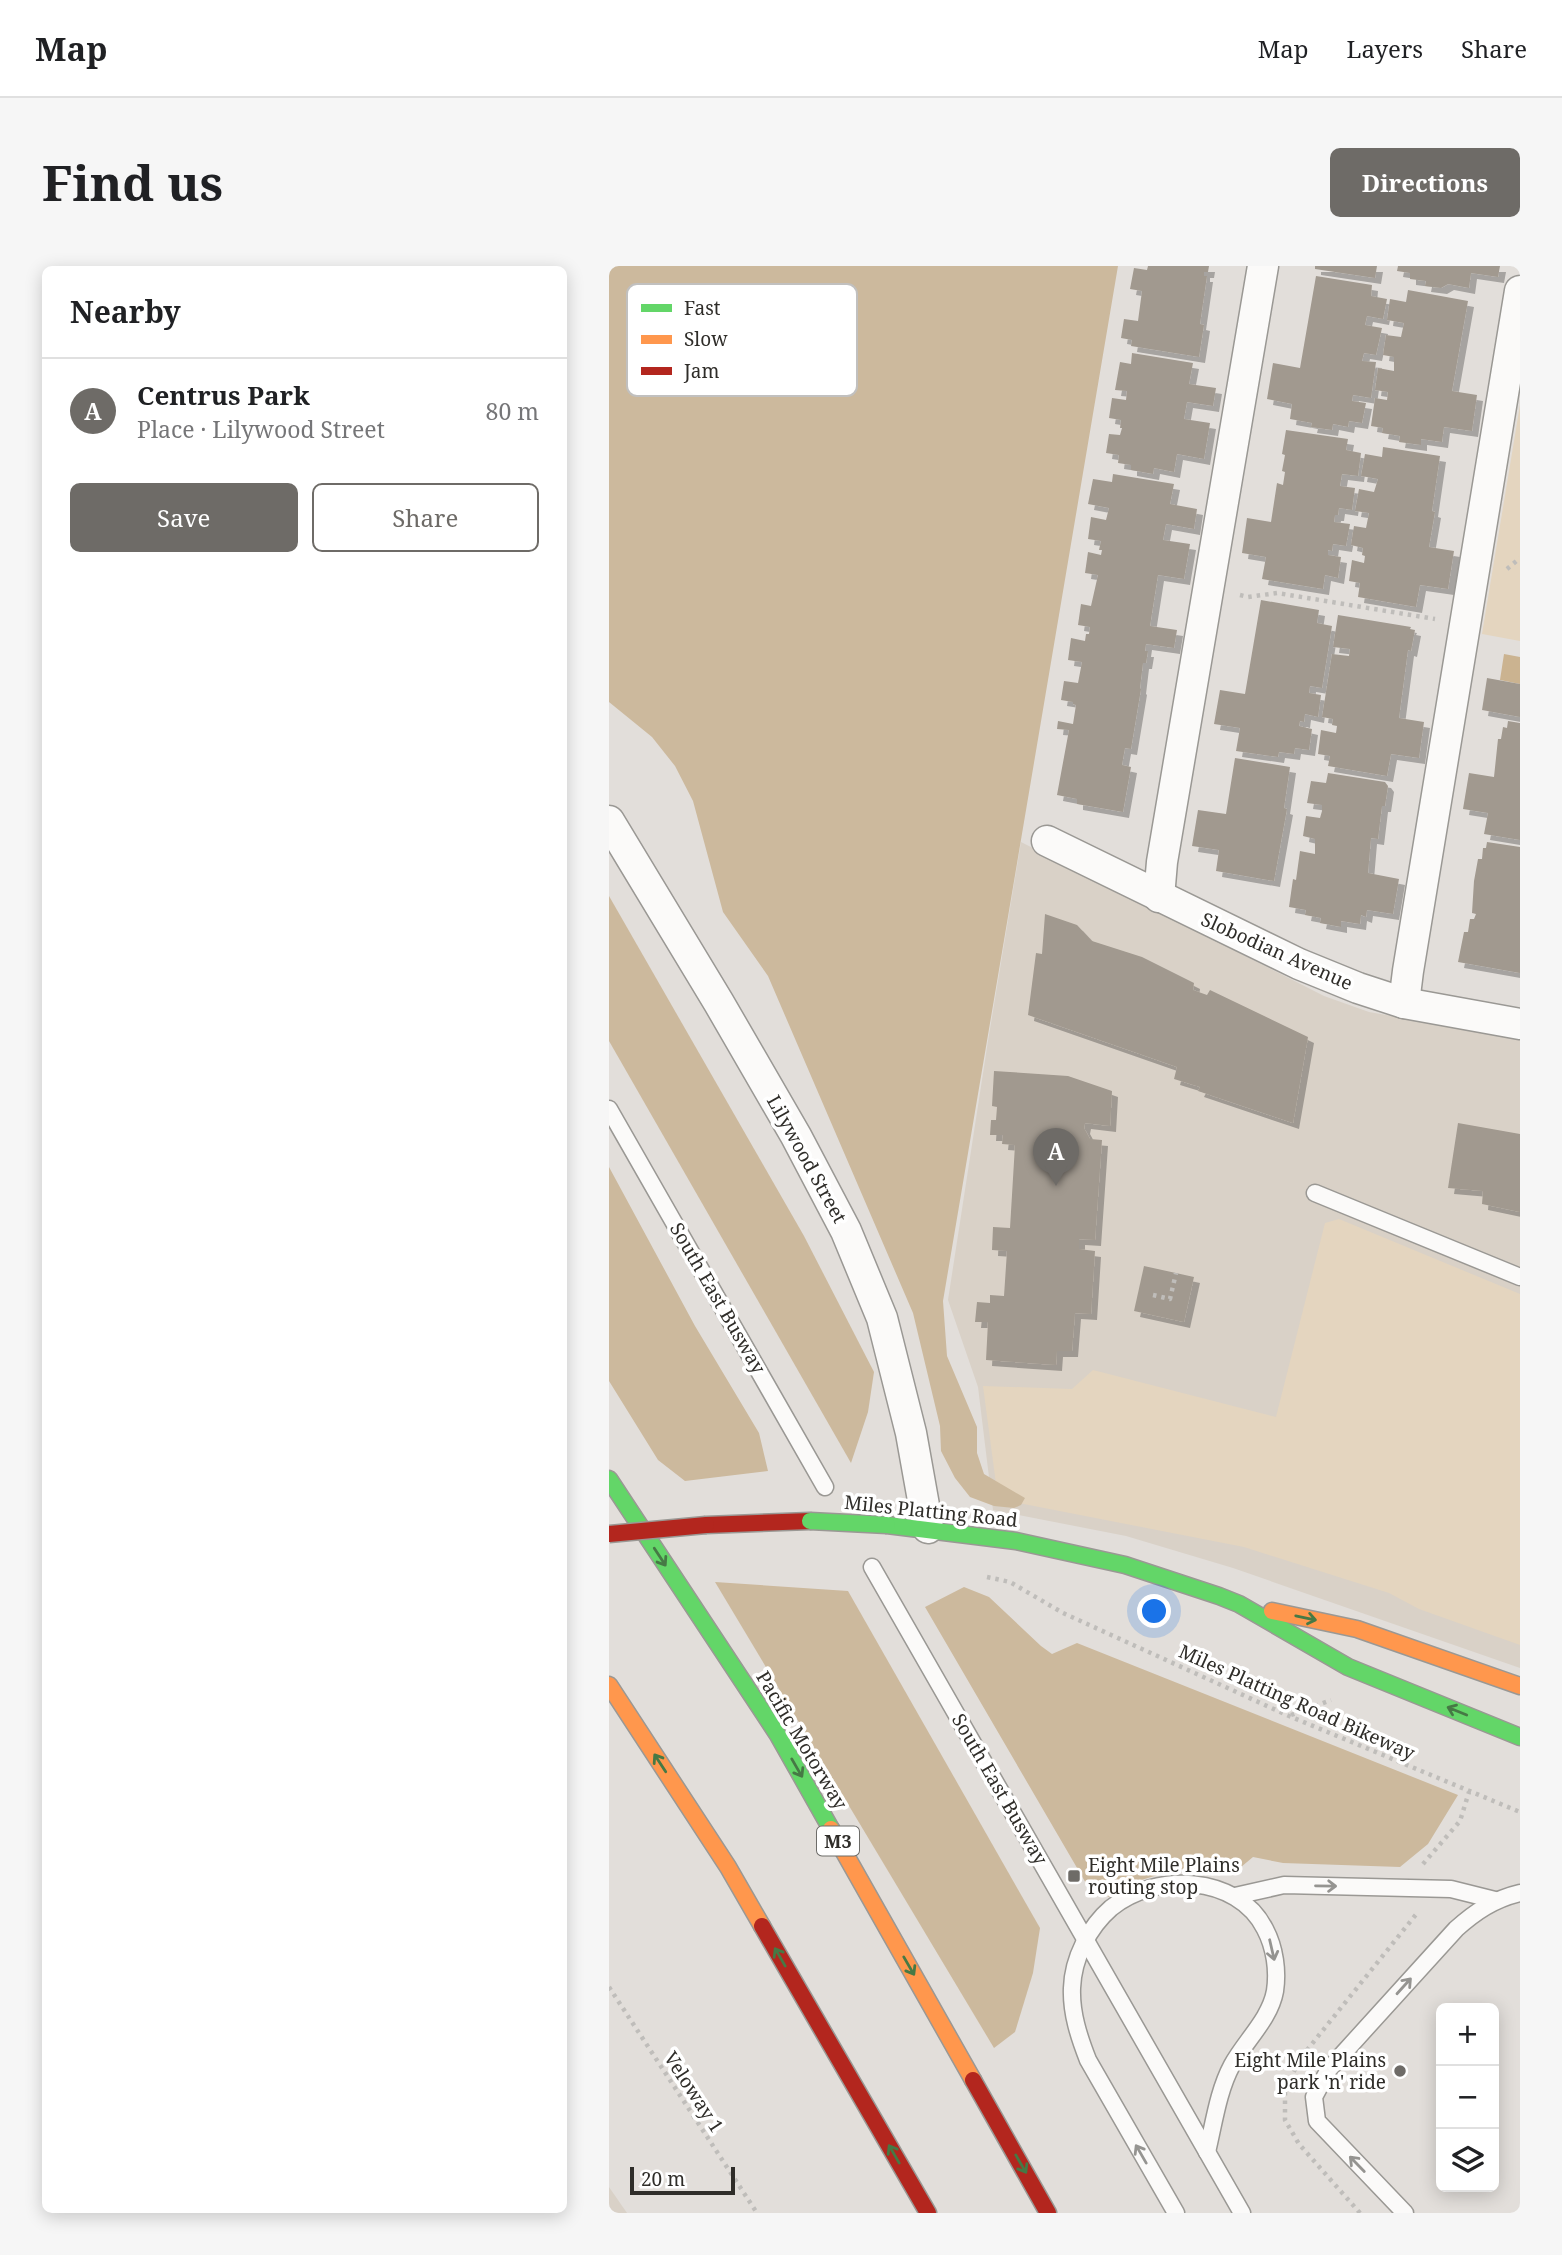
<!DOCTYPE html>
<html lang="en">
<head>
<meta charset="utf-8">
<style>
  body { margin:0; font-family:"Noto Serif",serif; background:#f6f6f6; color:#202124 }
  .controls { position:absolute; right:21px; bottom:21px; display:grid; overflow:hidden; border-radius:10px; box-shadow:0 4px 18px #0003 }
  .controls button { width:63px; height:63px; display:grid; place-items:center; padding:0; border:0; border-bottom:2px solid #e0e0e0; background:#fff; color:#202124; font:35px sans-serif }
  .scale { position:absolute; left:21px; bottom:18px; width:105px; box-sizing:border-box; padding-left:7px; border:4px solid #2f2d29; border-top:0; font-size:19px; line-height:24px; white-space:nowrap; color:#2f2d29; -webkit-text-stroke:5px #fff; paint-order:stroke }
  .you { position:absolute; left:546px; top:1346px; width:24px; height:24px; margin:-18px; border:5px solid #fff; border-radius:50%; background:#1a73e8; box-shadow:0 0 0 10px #1a73e833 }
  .badge { display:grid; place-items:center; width:46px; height:46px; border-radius:50%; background:#6e6b67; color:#fff; font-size:23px; font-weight:700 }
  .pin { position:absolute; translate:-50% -58px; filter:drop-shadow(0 2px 4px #0008) }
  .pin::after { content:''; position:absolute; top:37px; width:24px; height:21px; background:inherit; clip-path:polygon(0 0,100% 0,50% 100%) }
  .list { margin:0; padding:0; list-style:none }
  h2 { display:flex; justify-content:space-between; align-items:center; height:91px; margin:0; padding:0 28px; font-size:30px }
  h2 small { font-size:23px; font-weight:400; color:#757577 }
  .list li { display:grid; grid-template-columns:46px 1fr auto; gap:21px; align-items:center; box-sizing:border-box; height:105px; padding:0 28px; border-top:2px solid #e0e0e0 }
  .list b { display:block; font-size:26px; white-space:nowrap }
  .list p { margin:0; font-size:23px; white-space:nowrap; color:#757577 }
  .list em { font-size:23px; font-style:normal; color:#757577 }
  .actions { display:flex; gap:14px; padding:21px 28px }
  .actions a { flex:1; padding:16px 0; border:2px solid #6e6b67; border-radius:10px; text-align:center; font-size:24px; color:#6e6b67 }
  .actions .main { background:#6e6b67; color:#fff }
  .icon { flex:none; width:38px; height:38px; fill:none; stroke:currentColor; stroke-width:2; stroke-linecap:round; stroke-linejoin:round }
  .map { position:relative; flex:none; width:911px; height:1947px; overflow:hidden; border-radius:10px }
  header { display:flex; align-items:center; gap:42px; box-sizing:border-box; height:98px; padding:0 35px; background:#fff; border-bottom:2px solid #e0e0e0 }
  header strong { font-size:33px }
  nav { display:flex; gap:38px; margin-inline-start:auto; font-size:24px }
  .intro { display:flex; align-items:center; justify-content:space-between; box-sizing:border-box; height:168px; padding:0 42px }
  h1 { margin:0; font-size:49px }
  .button { padding:18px 32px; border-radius:10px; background:#6e6b67; color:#fff; font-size:24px; font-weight:700 }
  main { display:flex; gap:42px; padding:0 42px }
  aside { flex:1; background:#fff; border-radius:10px; box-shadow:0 4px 18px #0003 }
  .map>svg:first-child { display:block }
  .built { fill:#d9d1c7 }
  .green { fill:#e4d5bf }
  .forest { fill:#ccb99d }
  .water { fill:#cbb390 }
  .building { fill:#a1998f; filter:url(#shadow) }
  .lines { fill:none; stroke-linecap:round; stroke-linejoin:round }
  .lane-casing { stroke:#9a9894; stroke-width:19 }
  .street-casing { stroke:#9a9894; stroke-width:33 }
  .fast-casing { stroke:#9a9894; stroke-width:19 }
  .slow-casing { stroke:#9a9894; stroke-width:19 }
  .jam-casing { stroke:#9a9894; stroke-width:19 }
  .path { stroke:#bfbdba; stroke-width:4.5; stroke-dasharray:3.5 5; stroke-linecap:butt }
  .lane { stroke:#fbfaf9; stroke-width:16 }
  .street { stroke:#fbfaf9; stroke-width:30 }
  .fast { stroke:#63d668; stroke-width:16 }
  .slow { stroke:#ff974d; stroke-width:16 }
  .jam { stroke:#b3261e; stroke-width:16 }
  .fast-bridge-casing { stroke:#9a9894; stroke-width:19; stroke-linecap:butt }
  .jam-bridge-casing { stroke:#9a9894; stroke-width:19; stroke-linecap:butt }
  .fast-bridge { stroke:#63d668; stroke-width:16 }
  .jam-bridge { stroke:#b3261e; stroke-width:16 }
  .oneway { stroke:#467945 }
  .oneway2 { stroke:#959491 }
  .poi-dot { fill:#6e6b67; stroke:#fff; stroke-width:2.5 }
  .labels { text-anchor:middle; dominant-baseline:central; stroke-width:7; stroke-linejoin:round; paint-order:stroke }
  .shield { fill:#fff; stroke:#6d6c69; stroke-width:2 }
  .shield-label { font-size:18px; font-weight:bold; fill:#2f2d29 }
  .street-label { font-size:19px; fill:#2f2d29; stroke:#fff }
  .poi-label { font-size:19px; fill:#2f2d29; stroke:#fff; text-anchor:start }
  .key { fill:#fff; stroke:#c1c0bf; stroke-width:2 }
  .key-label { font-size:19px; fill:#2f2d29 }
</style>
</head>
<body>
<header>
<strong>Map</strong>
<nav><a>Map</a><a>Layers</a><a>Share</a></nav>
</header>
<div class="intro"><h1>Find us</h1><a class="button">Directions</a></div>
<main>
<aside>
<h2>Nearby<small></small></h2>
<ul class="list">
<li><span class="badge">A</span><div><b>Centrus Park</b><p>Place · Lilywood Street</p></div><em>80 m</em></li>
</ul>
<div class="actions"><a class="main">Save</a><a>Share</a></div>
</aside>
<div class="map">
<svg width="911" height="1947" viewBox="0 0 911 1947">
  <defs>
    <filter id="shadow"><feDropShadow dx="6" dy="6" stdDeviation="0" flood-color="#0004"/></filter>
  </defs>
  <rect width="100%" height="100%" fill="#e2deda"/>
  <g class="built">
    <path d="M412,576l303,154 45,16 151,26v630l-287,-100 -107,-32 -133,-26 -15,-123 -30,-87 40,-259z"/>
    <path d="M0,1921l18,26h-18z"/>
  </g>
  <g class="green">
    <path d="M911,139v236l-38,-7z"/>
    <path d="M730,953l181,75v351l-101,-36 -30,-16 -145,-46 -246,-48 -15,-113 89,3 21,-19 183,47 49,-194z"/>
  </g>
  <g class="forest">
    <path d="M0,0h509l-175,1035 4,55 30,71v26l7,21 41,24 -4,7 -7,3 -20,-2 -24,-9 -15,-19 -14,-27 -1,-25 -27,-113 -145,-337 -45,-64 -30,-111 -18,-35 -23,-29 -43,-35z"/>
    <path d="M0,630l195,340 70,136 -6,40 -17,51 -242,-422z"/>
    <path d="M0,901l86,159 64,107 9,38 -83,10 -27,-21 -49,-79z"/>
    <path d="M106,1316l133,9 192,337 -7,45 -18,59 -21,16z"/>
    <path d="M355,1321l25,10 52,49 11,8 25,-11 381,152 -30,49 -28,23 -117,-4 -30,-6 -12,10 -67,3 -36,11 -29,16 -22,-12 -162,-278z"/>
  </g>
  <path class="water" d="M895,388l16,3v27l-20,-4z"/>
  <g class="building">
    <path d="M539,0h61l-1,6h-4v4h3l-7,48 4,1 -5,32 -68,-11 1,-6 -11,-2 3,-19 14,2 4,-30 -12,-2 4,-21 13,2z"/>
    <path d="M706,0h62l-2,12 -60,-9z"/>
    <path d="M789,0h102l-2,11 -27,-4 -2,15 -21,-4 -7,4 -16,-2 1,-5 -16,-2v-6l-13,-2z"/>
    <path d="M707,10l56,9 -1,11 16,3 -4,20 -16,-3 -2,9 17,3 -6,27 -12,-2 -2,8 14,1 -5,36 -18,-3 -1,6 14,2 -4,20 -13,-2 -1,6 -15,-3 -1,6 -21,-3 1,-4 -22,-4 2,-15 -25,-5 6,-36 27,5z"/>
    <path d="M799,24l60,11 -16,90 25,4 -5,36 -28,-4 -2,15 -21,-3v6l-22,-3 1,-6 -18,-3 1,-5 -12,-2 4,-28 12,2 1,-8 -13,-2 3,-22 16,3v-14l-11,-2 3,-20 15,2 3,-14 -17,-3 3,-21 16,3z"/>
    <path d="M523,87l61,10 -4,21 27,4 -3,18 -26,-4 -3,17 26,4 -6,36 -27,-5 -3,18 -20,-4 -1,6 -22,-4v-5l-13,-2 1,-8 -13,-2 3,-19 11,1 2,-7h-2l1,-8 -12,-2 3,-20 14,2 1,-9 -12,-1 5,-28 11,2z"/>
    <path d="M677,164l62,9 -2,11 15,3 -3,23 -16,-2 -2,12 15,2 -3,22 -13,-2 -1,7h-3l-1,7 16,2 -4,22 -13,-2 -1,7 -4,-1v5l13,2 -3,21 -13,-3 -2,14 -61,-10 4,-22 -24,-4 5,-35 24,4 6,-39 6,2 2,-13 -3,-1 3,-16 -3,-1z"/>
    <path d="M774,181l57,9 -8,55 3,1 -6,35 25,4 -6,38 -28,-4 -4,22 -58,-10 2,-14 -11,-2 3,-21 12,3 1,-7 -3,-1 1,-7 -12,-3 3,-19 12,2 3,-15 -14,-2 4,-22 15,3 4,-13 -17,-3 4,-22 17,3z"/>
    <path d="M504,208l61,10 -4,20 27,5 -3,20 -28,-5 -3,16 27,4 -6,35 -26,-4 -8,51 27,4 -3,18 -28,-4 -1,7h3l-2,12h-3l-3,25 1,1 -10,60 -6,-1 -3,17 9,2 -8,45 -46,-8v-5l-20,-4 12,-65 -12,-1 1,-8 15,3 3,-19 -3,-1v-2l-12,-2 3,-19 14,2 4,-21 -14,-2 3,-22 14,3 1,-7h3l1,-7 -12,-2 3,-21 10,2 7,-31 -13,-2 3,-21 13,3 1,-5h-3l2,-9 -13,-2 3,-22 15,3 3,-12 -21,-4 5,-25 19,3z"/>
    <path d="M652,334l58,10 -2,13 15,3 -10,62 -12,-2 -1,7 12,2 -3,22 -13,-3 -1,8 -4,-1 -1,5 13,3 -3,21 -14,-2 -1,6 -15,-2 -1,5 -42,-6 4,-23 -26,-4 6,-34 25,4z"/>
    <path d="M729,349l73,12 -1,2 5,1 -4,21 -3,-1 -9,68 25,4 -5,36 -28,-4 -4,22 -59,-10 2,-10 -12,-2 3,-24 15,3 1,-7 -5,-1 1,-6 -11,-2 10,-63 17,2 1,-7 -17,-2z"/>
    <path d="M878,412l33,6v33l-38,-7z"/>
    <path d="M899,455l12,2v117l-36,-6 4,-21 -25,-4 6,-36 25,4 4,-38h3l2,-12 4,1z"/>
    <path d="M626,492l55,9 -6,41 3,1 -13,72 -58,-10 3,-21 -27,-4 6,-36 28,4z"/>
    <path d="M719,507l57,9 3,4 -3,20h-3l-4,33 -7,-1 -3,35 31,6 -6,35 -26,-4 -1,7 -5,-2 -1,9 -19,-3v6l-21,-4 1,-5 -16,-3 1,-5 -17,-3 4,-28 3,1 4,-29 15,3v-15l-12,-3 3,-20 14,2 2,-7v-6l-15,-2 4,-22 15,2z"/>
    <path d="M878,576l33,5v126l-62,-11 6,-30h4l2,-13h4l2,-5 -4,-1 2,-32 4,-22h4l1,-11h3z"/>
    <path d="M436,648l32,11 15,16 50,16 52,26 -1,7 14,5 3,-5 98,47 -15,86 -95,-32 2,-4 -26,-8 3,-12 -149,-52 8,-62 6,1z"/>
    <path d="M385,805l74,5 44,15 -2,35 -25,-3 -1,5 6,11 12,1 -7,100 -16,-1v10l16,2 -4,63 -16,-1 -3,38h-15l-1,14 -70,-5 2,-38h-13l2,-20 13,1v-8l14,1 3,-45 -15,-1 1,-23 17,1 5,-83 -13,-1 1,-9h-13l1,-15h5l1,-13 -5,-1z"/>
    <path d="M849,857l62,11v78l-38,-8 1,-13 -35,-3z"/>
    <path d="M535,1000l50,11 -10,45 -50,-11z"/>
  </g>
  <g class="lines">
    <defs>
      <g id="lane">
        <path d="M0,843l216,378"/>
        <path d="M706,927l205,84"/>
        <path d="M263,1301l370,646"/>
        <path d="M626,1630l49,-11 167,4 44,11"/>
        <path d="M567,1947l-88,-153c-9,-23 -17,-47 -16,-72 1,-30 17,-61 39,-80 44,-36 126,-34 154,21 10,19 13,42 10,62 -5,28 -30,50 -43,74 -14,26 -18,58 -25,87"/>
        <path d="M796,1947l-88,-92 -3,-24 15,-28 127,-140c19,-17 38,-30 64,-36"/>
      </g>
      <g id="street">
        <path d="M0,555l110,182 77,133 50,95 36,87 29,115 17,95"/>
        <path d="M438,575l252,123 59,24 46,15 116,21"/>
        <path d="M550,631l3,-35 101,-596"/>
        <path d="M795,737l4,-32 112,-680"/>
      </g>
      <g id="fast">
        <path d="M0,1213l169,256 53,94"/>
        <path d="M278,1259l129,16 109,24 94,31 20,8 109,63 172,70"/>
      </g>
      <g id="slow">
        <path d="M663,1345l85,18 163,57"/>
        <path d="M0,1419l119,182 34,59"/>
        <path d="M222,1563l142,251"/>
      </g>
      <g id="jam">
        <path d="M97,1259l104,-4"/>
        <path d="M153,1660l166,287"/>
        <path d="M364,1814l75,133"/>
      </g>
    </defs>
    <use href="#lane" class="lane-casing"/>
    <use href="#street" class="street-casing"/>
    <use href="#fast" class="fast-casing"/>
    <use href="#slow" class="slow-casing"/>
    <use href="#jam" class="jam-casing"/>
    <g class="path">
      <path d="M898,303l13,-11"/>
      <path d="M631,329l8,2 29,-4 158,26"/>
      <path d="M544,1029l17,4 6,-26"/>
      <path d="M378,1311l23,5 53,31 226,103 231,96"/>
      <path d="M682,1449l40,-15"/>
      <path d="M814,1598l37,-43 9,-29"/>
      <path d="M0,1721l148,226"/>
      <path d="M751,1947l-61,-69 -14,-24v-29l14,-31 119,-148"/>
    </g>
    <use href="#lane" class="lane"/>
    <use href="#street" class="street"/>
    <use href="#fast" class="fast"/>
    <use href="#slow" class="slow"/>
    <use href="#jam" class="jam"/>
    <defs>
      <path id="fast-bridge" d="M201,1255l77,4"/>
      <path id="jam-bridge" d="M0,1268l97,-9"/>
    </defs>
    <use href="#fast-bridge" class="fast-bridge-casing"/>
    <use href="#jam-bridge" class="jam-bridge-casing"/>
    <use href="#fast-bridge" class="fast-bridge"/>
    <use href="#jam-bridge" class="jam-bridge"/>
  </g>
  <defs><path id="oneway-shaft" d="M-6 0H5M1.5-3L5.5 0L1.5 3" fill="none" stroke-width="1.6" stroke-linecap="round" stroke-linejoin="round" transform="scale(1.75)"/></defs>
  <g class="oneway">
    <use href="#oneway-shaft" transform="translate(51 1291) rotate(57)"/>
    <use href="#oneway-shaft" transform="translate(697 1352) rotate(12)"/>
    <use href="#oneway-shaft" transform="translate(848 1445) rotate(-158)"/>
    <use href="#oneway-shaft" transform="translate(51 1497) rotate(-123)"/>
    <use href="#oneway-shaft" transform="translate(188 1502) rotate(60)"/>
    <use href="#oneway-shaft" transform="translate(171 1691) rotate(-120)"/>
    <use href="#oneway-shaft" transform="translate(300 1700) rotate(60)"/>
    <use href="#oneway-shaft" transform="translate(285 1888) rotate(-120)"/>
    <use href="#oneway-shaft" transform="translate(412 1898) rotate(60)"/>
  </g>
  <g class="oneway2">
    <use href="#oneway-shaft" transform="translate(717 1620) rotate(1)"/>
    <use href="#oneway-shaft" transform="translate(663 1684) rotate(77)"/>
    <use href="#oneway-shaft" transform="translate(795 1720) rotate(-48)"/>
    <use href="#oneway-shaft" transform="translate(532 1888) rotate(-120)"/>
    <use href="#oneway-shaft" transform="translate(748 1898) rotate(-134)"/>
  </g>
  <g class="poi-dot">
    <rect x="458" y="1603" width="14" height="14" rx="3.5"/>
    <circle cx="791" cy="1805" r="7"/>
  </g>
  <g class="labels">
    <rect class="shield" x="208" y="1560.5" width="42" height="29" rx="5"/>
    <g class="shield-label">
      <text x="229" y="1575">M3</text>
    </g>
    <g class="street-label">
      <text transform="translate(668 685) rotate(24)">Slobodian Avenue</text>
      <text transform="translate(198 893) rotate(61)">Lilywood Street</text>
      <text transform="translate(109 1032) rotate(60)">South East Busway</text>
      <text transform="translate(322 1245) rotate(6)">Miles Platting Road</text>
      <text transform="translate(688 1436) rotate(24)">Miles Platting Road Bikeway</text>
      <text transform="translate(193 1474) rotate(59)">Pacific Motorway</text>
      <text transform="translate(391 1523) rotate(60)">South East Busway</text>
      <text transform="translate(85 1826) rotate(57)">Veloway 1</text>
    </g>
    <g class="poi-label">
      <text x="479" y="1599">Eight Mile Plains<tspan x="479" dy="22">routing stop</tspan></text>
      <text x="777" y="1794" text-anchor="end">Eight Mile Plains<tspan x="777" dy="22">park 'n' ride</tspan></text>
    </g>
  </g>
  <rect x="18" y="18" width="230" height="112" rx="10" class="key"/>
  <rect x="32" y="38" width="31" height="8" fill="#63d668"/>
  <rect x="32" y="69" width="31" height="9" fill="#ff974d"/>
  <rect x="32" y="101" width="31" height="8" fill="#b3261e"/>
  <g class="key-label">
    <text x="75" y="49">Fast</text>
    <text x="75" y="80">Slow</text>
    <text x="75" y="112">Jam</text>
  </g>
</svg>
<div class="controls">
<button>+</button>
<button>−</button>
<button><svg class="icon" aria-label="layers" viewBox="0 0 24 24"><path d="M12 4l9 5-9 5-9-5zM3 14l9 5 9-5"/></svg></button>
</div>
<div class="scale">20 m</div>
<div class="you"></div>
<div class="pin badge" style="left:447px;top:920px">A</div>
</div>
</main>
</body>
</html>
